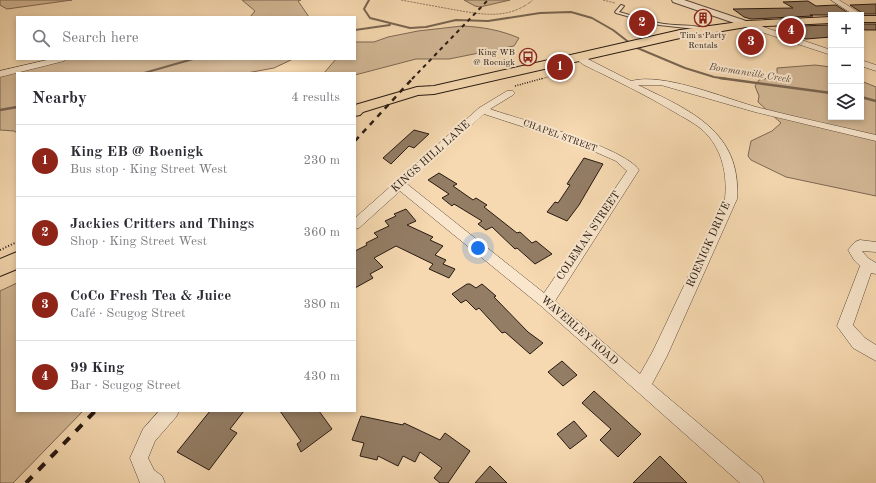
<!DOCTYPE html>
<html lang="en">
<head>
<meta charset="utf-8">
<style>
  body { margin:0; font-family:"Old Standard TT",serif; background:#f7f7f7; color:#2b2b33 }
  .controls { position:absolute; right:12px; top:12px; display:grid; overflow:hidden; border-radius:0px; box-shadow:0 2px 6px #0003 }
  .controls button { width:36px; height:36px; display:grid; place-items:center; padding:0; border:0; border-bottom:1px solid #e1e1e2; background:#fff; color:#2b2b33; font:20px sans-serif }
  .you { position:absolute; left:478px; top:248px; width:14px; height:14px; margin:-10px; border:3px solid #fff; border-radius:50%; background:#1a73e8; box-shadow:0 0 0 6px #1a73e833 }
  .badge { display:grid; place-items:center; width:26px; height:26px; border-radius:50%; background:#8f2418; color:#fff; font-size:13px; font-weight:700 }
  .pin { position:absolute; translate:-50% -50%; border:2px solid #fff; box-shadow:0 1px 4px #0006 }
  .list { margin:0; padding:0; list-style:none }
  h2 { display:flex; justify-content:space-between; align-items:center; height:52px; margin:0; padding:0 16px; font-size:17px }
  h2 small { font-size:13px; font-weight:400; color:#7c7c81 }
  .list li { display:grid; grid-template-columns:26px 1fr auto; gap:12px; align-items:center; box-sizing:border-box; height:72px; padding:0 16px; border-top:1px solid #e1e1e2 }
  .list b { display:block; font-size:15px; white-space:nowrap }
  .list p { margin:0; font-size:13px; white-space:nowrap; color:#7c7c81 }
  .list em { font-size:13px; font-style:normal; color:#7c7c81 }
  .icon { flex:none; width:22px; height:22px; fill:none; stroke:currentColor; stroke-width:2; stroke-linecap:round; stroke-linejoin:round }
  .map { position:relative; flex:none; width:876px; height:483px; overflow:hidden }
  .search { position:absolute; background:#fff; box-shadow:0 2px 6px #0003; left:16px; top:16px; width:340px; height:44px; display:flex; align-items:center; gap:10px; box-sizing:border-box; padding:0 14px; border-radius:0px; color:#7c7c81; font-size:15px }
  .panel { position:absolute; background:#fff; box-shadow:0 2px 6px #0003; left:16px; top:72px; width:340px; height:340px; border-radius:0px }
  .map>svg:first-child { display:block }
  .green { fill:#d3b896; stroke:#7d6854 }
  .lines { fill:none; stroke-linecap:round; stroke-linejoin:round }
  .stream-far1 { stroke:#796551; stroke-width:2 }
  .stream { stroke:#796551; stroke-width:2.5 }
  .building { fill:#937d65; stroke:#271912 }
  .service-casing { stroke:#5b493a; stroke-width:2 }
  .minor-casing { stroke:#5b493a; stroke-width:1 }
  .tertiary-casing { stroke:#5b493a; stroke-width:2 }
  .primary-casing { stroke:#271912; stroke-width:2 }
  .path-far2 { stroke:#271912; stroke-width:1; stroke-dasharray:0.5 1; stroke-linecap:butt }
  .path-far1 { stroke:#271912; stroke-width:1.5; stroke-dasharray:1 1.5; stroke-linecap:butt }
  .path { stroke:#271912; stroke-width:2; stroke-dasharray:1 2; stroke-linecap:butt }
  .service { fill:#f9e6cc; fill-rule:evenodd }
  .minor { fill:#f9e6cc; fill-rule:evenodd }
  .tertiary { fill:#f9e6cc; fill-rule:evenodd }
  .primary { fill:#f6d9b1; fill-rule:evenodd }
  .rail-far2 { stroke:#271912; stroke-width:2; stroke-dasharray:4 4; stroke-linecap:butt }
  .rail-far1 { stroke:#271912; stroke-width:2.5; stroke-dasharray:5.5 5.5; stroke-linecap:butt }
  .rail { stroke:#271912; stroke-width:4; stroke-dasharray:9 9; stroke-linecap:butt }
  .labels { text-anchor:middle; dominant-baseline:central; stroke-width:4; stroke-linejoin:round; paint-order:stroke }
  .far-poi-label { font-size:9px; fill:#271912; stroke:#f9e6cc }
  .far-street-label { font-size:9px; fill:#271912; stroke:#f9e6cc }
  .far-water-label { font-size:10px; font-style:italic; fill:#5e4c3c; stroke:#f9e6cc }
  .street-label { font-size:11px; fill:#271912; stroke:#f9e6cc }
</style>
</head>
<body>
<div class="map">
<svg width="876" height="483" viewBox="0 0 876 483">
  <rect width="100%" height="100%" fill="#f6d9b1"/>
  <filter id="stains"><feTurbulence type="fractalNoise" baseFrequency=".005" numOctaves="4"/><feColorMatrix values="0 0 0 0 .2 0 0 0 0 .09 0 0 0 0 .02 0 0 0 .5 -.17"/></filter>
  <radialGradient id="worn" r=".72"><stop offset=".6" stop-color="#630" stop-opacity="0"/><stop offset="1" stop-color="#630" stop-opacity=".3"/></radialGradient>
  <g class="green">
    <path d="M0,0h72l-65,9 -7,-4z"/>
    <path d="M242,0h59l-3,1 11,16h-59l5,-6z"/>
    <path d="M464,0h46l-30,7 -5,-1z"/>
    <path d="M462,26c21,1 38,4 57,12l-5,8 -65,13h-33l-61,16v-2h-31l12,-14h19v-17h19l14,-5 30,-6z"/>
    <path d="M62,59h231l-19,9 -27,5h-230v60l-3,-2 -14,-1v-55z"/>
    <path d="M815,65l16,2v50h30v-36l15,6v109l-90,-19 -35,-17 -3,-4 3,-15 21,-10 9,-8 -23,-21 1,-6 -4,-10 4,-6 18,-4v-8z"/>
    <path d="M17,283v128h66l-70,72h-13v-192z"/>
  </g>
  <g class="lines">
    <g class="stream-far1">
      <path d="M369,0l-5,9 6,9 40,10 16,-1 30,-7 32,1 52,-8 31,-1 21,6 21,12 22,17 50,21 29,9 13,2"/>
      <path d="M355,30l35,-5"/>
      <path d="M144,73l49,-14"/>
    </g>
    <g class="stream">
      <path d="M720,78l111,15"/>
      <path d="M861,97l15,4"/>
      <path d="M0,110l17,-3"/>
    </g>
  </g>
  <g class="building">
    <path d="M808,1l8,5 20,-1 15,10h-41l3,1 -62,3 -7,-2 -11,-8 60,-1 -10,-6z"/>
    <path d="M876,4v10h-12l-14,-9z"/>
    <path d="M861,24h15v6h-11l-4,-2z"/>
    <path d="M827,25l4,2v10l-25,2 -12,-3 -11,-7 -5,-2z"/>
    <path d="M414,130l15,4 -15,14 -5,-2 -18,18 -8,-6z"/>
    <path d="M584,158l19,6 -24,41 -12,16 -20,-9 8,-10 3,1 12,-18 -3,-1z"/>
    <path d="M439,173l18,11 -4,2 20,14 3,-2 11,7 -3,2 33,26 3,-1 12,11 4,-2 16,13 -17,10 -18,-16 -2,1 -23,-22 -6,3 -8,-6 4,-3 -28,-17 -2,2 -10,-8 7,-4 -21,-14z"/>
    <path d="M406,209l10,12 -9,4 26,12 -3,3 13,6 -8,9 11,5 -3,4 12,5 -6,9 -20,-9 4,-5 -37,-18 -22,12 9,9 -13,7 3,4 -18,10v-37l12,-6 -1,-2 12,-6 -4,-4 15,-7 -4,-5 11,-5 -2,-2z"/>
    <path d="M467,284h3l6,4 6,-4 14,12 -2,1 34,35 15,11 -13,11 -25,-22 -3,1 -23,-25 -3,2 -10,-10 -5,3 -9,-9z"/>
    <path d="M562,361l15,14 -14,11 -15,-14z"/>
    <path d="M594,391l47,43 -23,23 -18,-17 11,-11 -29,-26z"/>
    <path d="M210,411h34l-14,18 7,4 -28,37 -32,-18z"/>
    <path d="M280,411h39l13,18 -31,23 -4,-8 4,-3z"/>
    <path d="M361,416l42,9 1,-2 36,17 5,-7 25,18 -22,32h-8l-6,-5 8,-10 -22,-16 -5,10 -12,-6 -5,10 -20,-10 -1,4 -17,-4 4,-13 -12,-3z"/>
    <path d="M574,421l13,15 -17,13 -13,-15z"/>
    <path d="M660,456l27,27h-54z"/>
    <path d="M490,466l17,17h-32z"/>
  </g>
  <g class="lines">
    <defs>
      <path id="service" d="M621,5l3,1 -5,6c15,4 30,10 45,12 13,2 31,0 43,5l-2,1 -46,-5 -43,-12 -1,-1z"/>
      <g id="minor">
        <path d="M831,0h8l24,15 -2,2v-2h-7z"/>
        <path d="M743,22h6l82,28v5l-88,-29z"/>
        <path d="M574,55h6l51,26c33,-9 95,18 129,27 39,10 78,18 116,27v6l-121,-29 -94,-27h-23c51,25 104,46 99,114l-70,157 -15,28 109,92 3,7h-24l-199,-177 -141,-115 -41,37 -4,1v-11l124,-110 28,-17h6l2,2 -2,2 -23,14c31,11 132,37 149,61l-84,131 85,73 13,-23 72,-152c2,-21 -1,-43 -15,-61 -8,-11 -22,-18 -34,-25 -30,-18 -61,-33 -92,-48l-11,-8zM484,114l98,32 34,15 11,10 -83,122 -137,-109z"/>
        <path d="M51,59h14l-1,2 -64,16v-6z"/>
        <path d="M861,60l15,5v6l-15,-5z"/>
        <path d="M860,240l16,2v10l-14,-1 6,7 8,5v11l-5,-1 -18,52 12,13 11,7v16l-23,-13 -16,-22 23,-60 -6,-6 -6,-10 7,-8z"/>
        <path d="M159,411h20l-3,6 -21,24 -7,17 6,12 8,6 3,7h-25l-10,-25 13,-29z"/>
      </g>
      <path id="tertiary" d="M672,0h12l65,22 2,2 -5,3 -3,-1 -70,-24z"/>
      <g id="primary">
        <rect x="861" y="16" width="15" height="6"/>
        <path d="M831,17v6l-85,4 -66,11 -246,56 -16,1 -55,17 -3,3 -5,1v-11l62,-18 17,-1 246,-56 66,-9z"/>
        <path d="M17,252v17l-17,7v-17z"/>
      </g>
    </defs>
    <use href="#service" class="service-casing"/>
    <use href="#minor" class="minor-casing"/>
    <use href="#tertiary" class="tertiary-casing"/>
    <use href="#primary" class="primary-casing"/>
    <g class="path-far2">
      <path d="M401,0c16,3 33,6 49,9 30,5 57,12 83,-9"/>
      <path d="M603,0l12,3"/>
      <path d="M541,79l31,-9v-2"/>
    </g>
    <path class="path-far1" d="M515,86l29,-8"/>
    <path class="path" d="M0,250l17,-8"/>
    <use href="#service" class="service"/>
    <use href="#minor" class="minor"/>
    <use href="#tertiary" class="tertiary"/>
    <use href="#primary" class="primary"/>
    <path class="rail-far2" d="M412,79l76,-79"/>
    <path class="rail-far1" d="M355,141l58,-63"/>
    <path class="rail" d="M26,483l69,-72"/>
  </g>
  <defs>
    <symbol id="building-ring" viewBox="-11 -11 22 22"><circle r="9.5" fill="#f9e6cc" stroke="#8f2418" stroke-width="1.5"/><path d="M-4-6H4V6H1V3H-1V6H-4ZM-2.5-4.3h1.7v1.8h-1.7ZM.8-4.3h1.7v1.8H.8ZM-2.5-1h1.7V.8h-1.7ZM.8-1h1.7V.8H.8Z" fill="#8f2418"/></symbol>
    <symbol id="bus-ring" viewBox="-11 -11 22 22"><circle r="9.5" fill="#f9e6cc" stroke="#8f2418" stroke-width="1.5"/><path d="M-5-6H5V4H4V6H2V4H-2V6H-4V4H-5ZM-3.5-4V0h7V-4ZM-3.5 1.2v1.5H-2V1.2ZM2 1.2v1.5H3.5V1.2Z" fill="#8f2418"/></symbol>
  </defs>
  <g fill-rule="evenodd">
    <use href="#building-ring" x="693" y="8" width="20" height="20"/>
    <use href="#bus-ring" x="518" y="47" width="20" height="20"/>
  </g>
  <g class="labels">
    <g class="far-poi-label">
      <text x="703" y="35">Tim's Party<tspan x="703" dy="10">Rentals</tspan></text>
      <text x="515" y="52" text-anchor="end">King WB<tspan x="515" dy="10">@ Roenigk</tspan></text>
    </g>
    <g class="far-street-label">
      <text transform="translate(560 136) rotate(20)">CHAPEL STREET</text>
    </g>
    <g class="far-water-label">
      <text transform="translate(750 73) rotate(9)">Bowmanville Creek</text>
    </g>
    <g class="street-label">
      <text transform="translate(431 157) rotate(-42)">KINGS HILL LANE</text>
      <text transform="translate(589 236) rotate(-56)">COLEMAN STREET</text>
      <text transform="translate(709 245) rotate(-66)">ROENIGK DRIVE</text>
      <text transform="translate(579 331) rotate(41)">WAVERLEY ROAD</text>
    </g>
  </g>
  <rect width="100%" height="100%" filter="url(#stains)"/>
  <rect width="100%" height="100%" fill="url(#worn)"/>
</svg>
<div class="controls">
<button>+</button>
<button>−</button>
<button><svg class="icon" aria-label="layers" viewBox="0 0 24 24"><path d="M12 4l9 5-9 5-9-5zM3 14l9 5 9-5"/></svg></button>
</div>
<div class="you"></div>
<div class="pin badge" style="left:560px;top:67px">1</div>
<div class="pin badge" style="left:642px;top:23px">2</div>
<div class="pin badge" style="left:751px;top:42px">3</div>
<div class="pin badge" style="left:791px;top:31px">4</div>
<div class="search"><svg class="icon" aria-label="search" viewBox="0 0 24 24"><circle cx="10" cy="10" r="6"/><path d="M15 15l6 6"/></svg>Search here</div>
<section class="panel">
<h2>Nearby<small>4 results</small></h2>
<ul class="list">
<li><span class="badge">1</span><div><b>King EB @ Roenigk</b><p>Bus stop · King Street West</p></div><em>230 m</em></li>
<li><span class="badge">2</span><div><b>Jackies Critters and Things</b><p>Shop · King Street West</p></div><em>360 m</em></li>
<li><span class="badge">3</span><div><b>CoCo Fresh Tea &amp; Juice</b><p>Café · Scugog Street</p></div><em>380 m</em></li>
<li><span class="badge">4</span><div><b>99 King</b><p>Bar · Scugog Street</p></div><em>430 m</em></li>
</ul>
</section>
</div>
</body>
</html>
